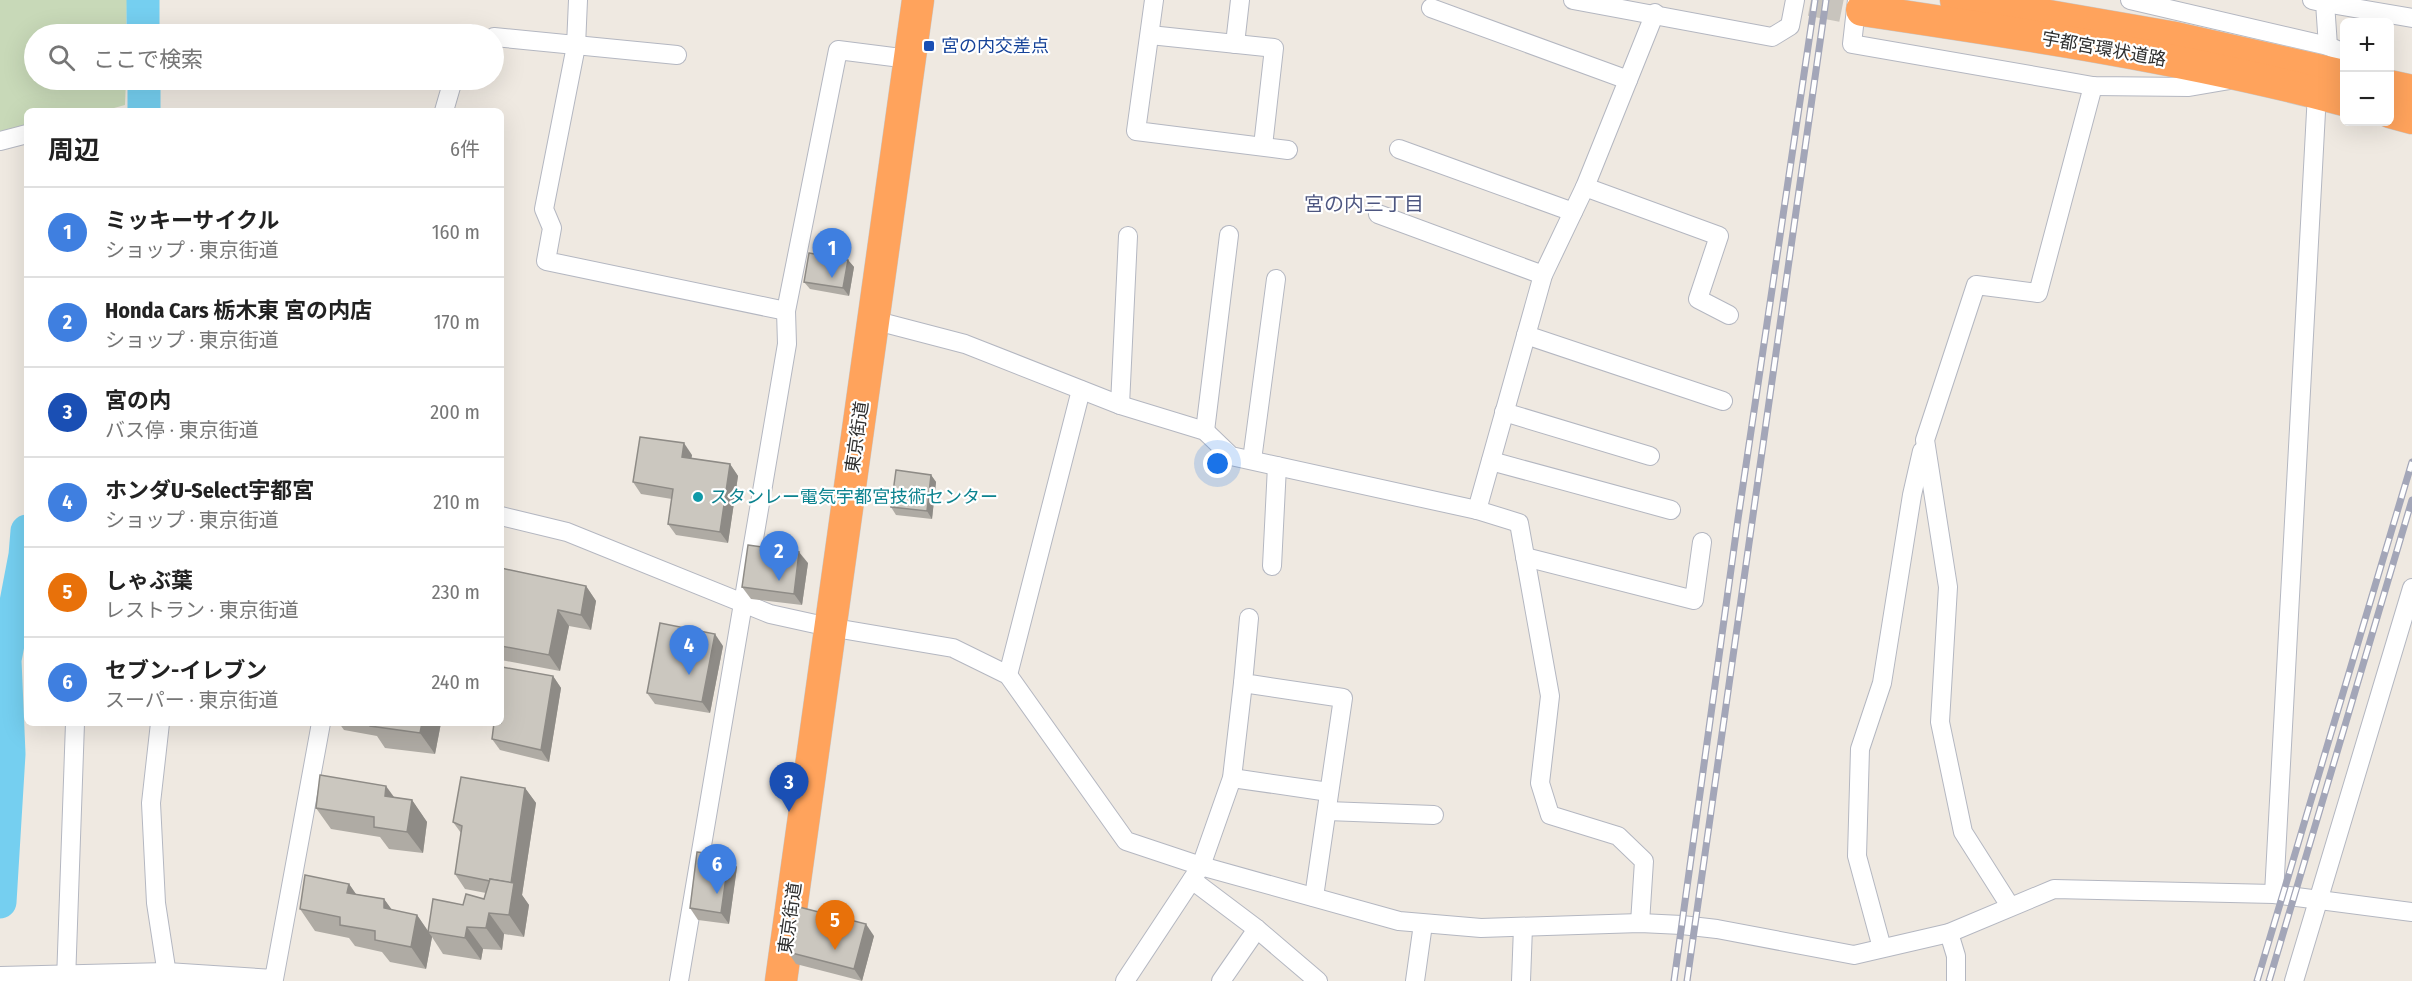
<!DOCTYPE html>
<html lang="ja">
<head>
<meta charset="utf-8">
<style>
  body { margin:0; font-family:"Fira Sans Condensed","Noto Sans JP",sans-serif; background:#f6f6f6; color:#222 }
  .controls { position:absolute; right:18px; top:18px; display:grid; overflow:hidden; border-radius:9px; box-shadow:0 6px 24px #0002 }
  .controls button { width:54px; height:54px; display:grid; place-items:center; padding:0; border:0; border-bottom:2px solid #e0e0e0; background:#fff; color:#222; font:30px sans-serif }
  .you { position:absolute; left:1218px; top:464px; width:21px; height:21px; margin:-15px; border:4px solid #fff; border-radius:50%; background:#1a73e8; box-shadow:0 0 0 9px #1a73e833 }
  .badge { display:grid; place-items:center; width:39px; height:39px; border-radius:50%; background:#b45309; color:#fff; font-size:20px; font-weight:700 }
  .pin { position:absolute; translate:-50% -50px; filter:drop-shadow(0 2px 3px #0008) }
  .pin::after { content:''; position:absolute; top:32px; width:21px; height:18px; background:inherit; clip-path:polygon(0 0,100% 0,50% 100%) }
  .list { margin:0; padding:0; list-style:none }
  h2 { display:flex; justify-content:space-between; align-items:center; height:78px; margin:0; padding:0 24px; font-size:26px }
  h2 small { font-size:20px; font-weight:400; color:#767676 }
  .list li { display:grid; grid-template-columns:39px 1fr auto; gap:18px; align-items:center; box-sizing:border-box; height:90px; padding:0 24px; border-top:2px solid #e0e0e0 }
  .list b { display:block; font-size:22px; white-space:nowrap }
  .list p { margin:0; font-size:20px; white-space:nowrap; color:#767676 }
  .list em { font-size:20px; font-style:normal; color:#767676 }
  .icon { flex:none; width:33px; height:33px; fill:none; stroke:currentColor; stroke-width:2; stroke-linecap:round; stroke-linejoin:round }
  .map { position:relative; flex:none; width:2412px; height:981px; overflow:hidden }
  .search { position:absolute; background:#fff; box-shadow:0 6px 24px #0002; left:24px; top:24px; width:480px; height:66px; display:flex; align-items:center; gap:15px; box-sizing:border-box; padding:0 21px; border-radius:33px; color:#767676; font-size:22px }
  .panel { position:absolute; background:#fff; box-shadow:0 6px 24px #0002; left:24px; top:108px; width:480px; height:618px; border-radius:9px }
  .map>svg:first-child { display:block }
  .cemetery { fill:#c8d9b8 }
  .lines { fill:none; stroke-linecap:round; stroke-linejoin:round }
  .river { stroke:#75cff0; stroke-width:33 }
  .highway-tunnel { stroke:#c8c4bd; stroke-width:32; stroke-dasharray:32 16; stroke-linecap:butt }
  .street-casing { stroke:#b4b7c1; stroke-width:20 }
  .highway-casing { stroke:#c9c9c9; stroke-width:33 }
  .street { stroke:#fff; stroke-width:18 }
  .highway { stroke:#ffa35c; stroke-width:32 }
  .rail-casing { stroke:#a3a6b8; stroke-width:7 }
  .rail { stroke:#fff; stroke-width:4.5; stroke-dasharray:14; stroke-linecap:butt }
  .wall { fill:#afaba4 }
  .shaded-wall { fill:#8e8b86 }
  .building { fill:#cbc7bf; stroke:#8e8b86; stroke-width:1.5 }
  .transit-dot { fill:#1a4fb4; stroke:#fff; stroke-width:2 }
  .culture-dot { fill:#0f9aa8; stroke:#fff; stroke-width:2 }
  .labels { text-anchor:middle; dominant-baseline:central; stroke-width:4.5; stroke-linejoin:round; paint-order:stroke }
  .transit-label { font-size:18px; fill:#164399; stroke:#fff; text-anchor:start }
  .street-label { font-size:18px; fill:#2e2e2e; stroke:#fff }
  .culture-label { font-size:18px; fill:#0d838f; stroke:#fff; text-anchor:start }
  .neighbourhood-label { font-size:20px; fill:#4d5680; stroke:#fff }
</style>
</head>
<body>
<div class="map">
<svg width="2412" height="981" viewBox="0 0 2412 981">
  <rect width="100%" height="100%" fill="#efe9e1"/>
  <path class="cemetery" d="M0,0h127l-1,34h-92v46h92l-1,25 -22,6h-76v19l-27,7z"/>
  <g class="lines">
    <g class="river">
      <path d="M143,0v34"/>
      <path d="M144,80v31"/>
      <path d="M0,902l9,-148 -4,-94 20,-105 2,-24"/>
    </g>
    <path class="highway-tunnel" d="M1811,0l51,10"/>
    <defs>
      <g id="street">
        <path d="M578,0l-2,46 -32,163 8,19 -6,33 240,50"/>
        <path d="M1154,0l-18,131 152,19"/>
        <path d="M1573,0l199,37 18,-11 5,-26"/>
        <path d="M1857,0l-5,44 241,42 96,1 41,-7"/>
        <path d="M2130,0l198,46"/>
        <path d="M2312,0l13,3 3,43 16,7"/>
        <path d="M2325,3l87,15"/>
        <path d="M1431,8l197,72"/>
        <path d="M468,34h2"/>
        <path d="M1150,35l124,13 -11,98"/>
        <path d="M494,37l183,18"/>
        <path d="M1235,44l5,-44"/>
        <path d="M444,111l9,-31"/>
        <path d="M0,141l27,-7"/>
        <path d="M1399,149l174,63"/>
        <path d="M1585,187l134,49 -21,63 31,16"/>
        <path d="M1378,214l165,61"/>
        <path d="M873,320l92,24 155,61 85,26 26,25 246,54 42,13 31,173 -10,87 10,32 68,21 26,25 -4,62"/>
        <path d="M1526,335l197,66"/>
        <path d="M1120,405l8,-169"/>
        <path d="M1504,412l146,44"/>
        <path d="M1205,431l24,-196"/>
        <path d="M1252,460l24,-181"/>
        <path d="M1491,461l180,49"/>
        <path d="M1477,510l66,-235 42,-88 70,-174"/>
        <path d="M501,516l66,16 203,82 59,13 124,21 55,27 118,166 75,25 198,55 82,7 159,-5 42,2 35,4 137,26 95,-22 105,-44 220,5 138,18"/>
        <path d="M1525,557l169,43 8,-58"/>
        <path d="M1272,566l5,-100"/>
        <path d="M1249,618l-6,65 100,15 -29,199"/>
        <path d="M1008,675l73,-285"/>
        <path d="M160,723l-9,80 5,100 12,78"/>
        <path d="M1232,778l97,14"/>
        <path d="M1327,811l107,4"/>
        <path d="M1192,880l65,49 61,52"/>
        <path d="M2274,894l43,-801"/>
        <path d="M2010,906l-47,-74 -23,-110 8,-135 -23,-147 51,-155 62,8 55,-207"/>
        <path d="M1949,933l7,23v25"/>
        <path d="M1882,948l-25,-92 3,-107 22,-66 30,-188 10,-44"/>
        <path d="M0,976l167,-4 107,7 47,-256"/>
        <path d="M66,981l9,-258"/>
        <path d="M679,981l108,-637 -1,-33 52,-261 71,9"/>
        <path d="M1125,981l76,-115 31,-88 11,-95"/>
        <path d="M1221,981l36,-52"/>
        <path d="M1415,981l8,-57"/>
        <path d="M1521,981l2,-54"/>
        <path d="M2294,981l118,-393"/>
      </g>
      <g id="highway">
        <path d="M1956,0l220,38 168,38"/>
        <path d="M1862,10c162,24 324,48 482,90"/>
        <path d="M2390,86l22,5"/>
        <path d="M2390,112l22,6"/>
        <path d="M781,981l137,-981"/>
      </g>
    </defs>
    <use href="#street" class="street-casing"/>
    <use href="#highway" class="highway-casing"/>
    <use href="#street" class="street"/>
    <use href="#highway" class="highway"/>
    <defs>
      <g id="rail">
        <path d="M1674,981l64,-462 77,-519"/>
        <path d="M1687,981l139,-981"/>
        <path d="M2257,981l155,-519"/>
        <path d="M2269,981l143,-481"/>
      </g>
    </defs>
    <use href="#rail" class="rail-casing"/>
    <use href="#rail" class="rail"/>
  </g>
  <g class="wall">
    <path d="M848,260l6,7 -5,29 -39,-7 -6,-7z"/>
    <path d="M692,455l-1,3 39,6 8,12 -10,67 -52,-8 -8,-11 4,-25 -31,-5 -8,-12z"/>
    <path d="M931,475l5,7 -4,37 -36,-4 -5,-8z"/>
    <path d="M808,563l-6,42 -51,-6 -9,-12z"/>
    <path d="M501,568l85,18 10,15 -5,29 -22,-4 -9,45 -59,-11z"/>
    <path d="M723,646l-13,67 -55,-9 -8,-11z"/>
    <path d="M553,676l8,12 -12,74 -49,-12 -8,-11z"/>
    <path d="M339,723h102l-6,31 -50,-6 -8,-12 -33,-6z"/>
    <path d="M525,788l11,15 -14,92 7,10 -5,32 -20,-3 -2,16 -19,-1 -2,11 -38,-6 -11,-17 -6,32 -36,-7 -8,-10 -27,-6 -6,-8 -34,-7 -15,-22 49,-25 7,10 28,5 8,11 25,5 11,16 35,-26 21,-6 2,-6 -21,-4 -10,-15 6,-41 -8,-11z"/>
    <path d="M394,797l18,3 15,22 -4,31 -34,-4 -9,-12 -49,-8 -15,-21z"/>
    <path d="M729,856l8,11 -8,57 -31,-4 -8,-12z"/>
    <path d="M874,936l-12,45 -66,-17 -8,-12z"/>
  </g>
  <g class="shaded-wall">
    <path d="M848,260l6,7 -5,29 -6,-8z"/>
    <path d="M684,443l8,12 -2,13 -8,-11z"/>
    <path d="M730,464l8,12 -10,67 -8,-11z"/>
    <path d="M931,475l5,7 -4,37 -5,-8z"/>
    <path d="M799,552l9,11 -6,42 -8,-11z"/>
    <path d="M586,586l10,15 -5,29 -10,-15z"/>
    <path d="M558,610l11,16 -9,45 -11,-16z"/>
    <path d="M715,634l8,12 -13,67 -8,-11z"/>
    <path d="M553,676l8,12 -12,74 -8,-12z"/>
    <path d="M422,723h19l-6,31 -15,-21z"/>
    <path d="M386,786l16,22 -17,-12z"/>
    <path d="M525,788l11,15 -14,92 7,10 -5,32 -15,-22 2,-29z"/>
    <path d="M412,800l15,22 -4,31 -16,-21z"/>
    <path d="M729,856l8,11 -8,57 -8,-11z"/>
    <path d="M349,884l15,22 -17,-13z"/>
    <path d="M384,899l16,22 -16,-13z"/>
    <path d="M489,913l15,21 -2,16 -16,-22z"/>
    <path d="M417,915l15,22 -6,32 -15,-22z"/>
    <path d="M866,924l8,12 -12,45 -8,-12z"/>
    <path d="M467,927l16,22 -2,11 -16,-22z"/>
  </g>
  <g class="building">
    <path d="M809,253l39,7 -5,28 -39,-6z"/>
    <path d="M640,437l44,6 -2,14 48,7 -10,68 -52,-8 5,-35 -40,-7z"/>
    <path d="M896,470l35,5 -4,36 -36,-4z"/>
    <path d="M748,545l51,7 -5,42 -52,-7z"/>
    <path d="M501,568l85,18 -5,29 -23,-5 -9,45 -48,-9z"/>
    <path d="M660,623l55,11 -13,68 -55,-9z"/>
    <path d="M502,667l51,9 -12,74 -49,-11 2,-16h7v-48z"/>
    <path d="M370,723h52l-2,10 -50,-7z"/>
    <path d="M320,775l66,11 -1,10 27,4 -5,32 -33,-5v-10l-58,-9z"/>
    <path d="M461,777l64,11 -14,95 -21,-4v2l-35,-7 7,-48 -9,-4z"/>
    <path d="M697,852l32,4 -8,57 -31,-5z"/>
    <path d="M305,875l44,9 -2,9 37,6v9l33,7 -6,32 -36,-7v-9l-35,-6v-8l-40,-8z"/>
    <path d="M490,879l24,4 -5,32 -20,-2 -3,15 -19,-1 -2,11 -37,-6 5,-33 30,6 3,-11 18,5z"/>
    <path d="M799,907l67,17 -12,45 -66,-17z"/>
  </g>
  <rect class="transit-dot" x="923" y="40" width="12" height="12" rx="3"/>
  <circle class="culture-dot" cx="698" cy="497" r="6"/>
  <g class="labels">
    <g class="transit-label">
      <text x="941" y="46">宮の内交差点</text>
    </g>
    <g class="street-label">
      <text transform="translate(2104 49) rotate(10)">宇都宮環状道路</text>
      <text transform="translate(857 437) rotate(-82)">東京街道</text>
      <text transform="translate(790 918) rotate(-82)">東京街道</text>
    </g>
    <g class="culture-label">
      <text x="710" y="497">スタンレー電気宇都宮技術センター</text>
    </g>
    <g class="neighbourhood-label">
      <text x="1364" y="204">宮の内三丁目</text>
    </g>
  </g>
</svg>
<div class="controls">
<button>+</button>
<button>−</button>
</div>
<div class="you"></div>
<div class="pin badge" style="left:832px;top:278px;background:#3f7fe0">1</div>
<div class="pin badge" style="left:779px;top:581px;background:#3f7fe0">2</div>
<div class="pin badge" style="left:789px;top:812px;background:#1a4fb4">3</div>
<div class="pin badge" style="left:689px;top:675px;background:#3f7fe0">4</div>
<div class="pin badge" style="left:835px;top:950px;background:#e8710a">5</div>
<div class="pin badge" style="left:717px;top:894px;background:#3f7fe0">6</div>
<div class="search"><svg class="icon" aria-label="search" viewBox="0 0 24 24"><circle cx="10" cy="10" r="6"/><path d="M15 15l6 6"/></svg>ここで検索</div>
<section class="panel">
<h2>周辺<small>6件</small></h2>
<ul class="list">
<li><span class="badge" style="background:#3f7fe0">1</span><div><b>ミッキーサイクル</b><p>ショップ · 東京街道</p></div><em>160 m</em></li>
<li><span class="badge" style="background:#3f7fe0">2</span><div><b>Honda Cars 栃木東 宮の内店</b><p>ショップ · 東京街道</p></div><em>170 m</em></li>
<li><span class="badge" style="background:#1a4fb4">3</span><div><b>宮の内</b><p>バス停 · 東京街道</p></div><em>200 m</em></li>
<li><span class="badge" style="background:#3f7fe0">4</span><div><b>ホンダU-Select宇都宮</b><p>ショップ · 東京街道</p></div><em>210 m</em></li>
<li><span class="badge" style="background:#e8710a">5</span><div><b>しゃぶ葉</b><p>レストラン · 東京街道</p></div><em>230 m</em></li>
<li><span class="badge" style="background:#3f7fe0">6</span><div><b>セブン-イレブン</b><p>スーパー · 東京街道</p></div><em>240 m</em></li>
</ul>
</section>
</div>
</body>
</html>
